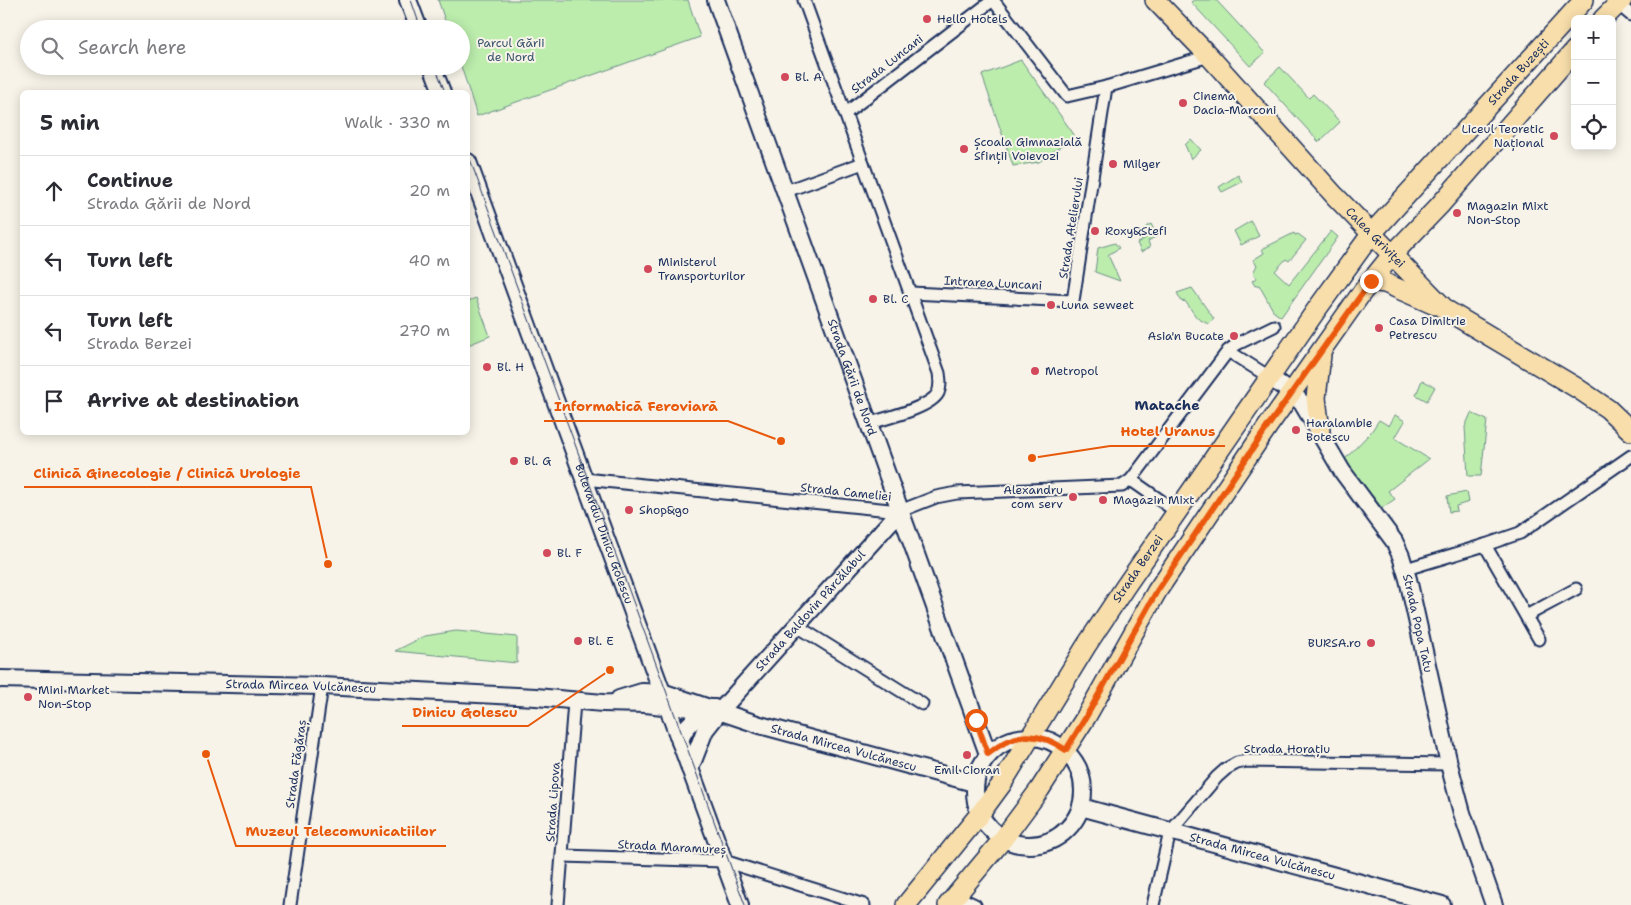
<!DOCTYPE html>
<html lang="en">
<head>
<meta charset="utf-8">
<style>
  body { margin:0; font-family:"Shantell Sans",sans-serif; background:#f2f2f3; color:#2b2b33 }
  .controls { position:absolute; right:15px; top:15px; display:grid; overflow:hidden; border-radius:8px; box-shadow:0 2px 12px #0003 }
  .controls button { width:45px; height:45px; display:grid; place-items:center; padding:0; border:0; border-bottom:1px solid #e1e1e2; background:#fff; color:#2b2b33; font:25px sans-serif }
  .stop { position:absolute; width:15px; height:15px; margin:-11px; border:4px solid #ea580c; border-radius:50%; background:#fff }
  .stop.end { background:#ea580c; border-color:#fff; box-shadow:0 1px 5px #0008 }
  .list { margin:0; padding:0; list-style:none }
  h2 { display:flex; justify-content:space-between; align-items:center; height:65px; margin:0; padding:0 20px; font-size:21px }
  h2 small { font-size:16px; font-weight:400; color:#7c7c81 }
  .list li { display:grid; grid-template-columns:32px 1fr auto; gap:15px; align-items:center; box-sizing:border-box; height:70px; padding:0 20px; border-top:1px solid #e1e1e2 }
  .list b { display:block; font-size:19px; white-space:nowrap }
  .list p { margin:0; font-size:16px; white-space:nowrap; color:#7c7c81 }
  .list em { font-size:16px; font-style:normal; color:#7c7c81 }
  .icon { flex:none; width:28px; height:28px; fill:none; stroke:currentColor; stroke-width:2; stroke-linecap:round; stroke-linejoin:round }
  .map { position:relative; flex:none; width:1631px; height:905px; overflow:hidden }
  .search { position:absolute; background:#fff; box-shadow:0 2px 12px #0003; left:20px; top:20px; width:450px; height:55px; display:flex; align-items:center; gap:12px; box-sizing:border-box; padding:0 18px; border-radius:28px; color:#7c7c81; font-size:19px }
  .panel { position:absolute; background:#fff; box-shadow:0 2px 12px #0003; left:20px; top:90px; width:450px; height:345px; border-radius:8px }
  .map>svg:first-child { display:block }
  .green { fill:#bcedad; stroke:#6c8e86 }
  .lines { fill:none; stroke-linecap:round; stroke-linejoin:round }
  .street-casing { stroke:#1b2f5e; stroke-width:15 }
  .secondary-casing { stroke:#1b2f5e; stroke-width:20 }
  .primary-casing { stroke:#1b2f5e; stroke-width:22 }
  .street { stroke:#f7f3e8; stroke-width:11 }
  .secondary { stroke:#f7f3e8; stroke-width:16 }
  .primary { stroke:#f8deab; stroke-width:19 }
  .tram { stroke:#1b2f5e; stroke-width:1 }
  .route { stroke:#ea580c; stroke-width:6 }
  .poi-dot { fill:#d1495b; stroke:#f7f3e8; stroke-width:2 }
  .labels { text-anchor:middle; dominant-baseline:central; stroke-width:4; stroke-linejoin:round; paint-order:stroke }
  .poi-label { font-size:12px; fill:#1b2f5e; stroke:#f7f3e8; text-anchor:start }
  .park-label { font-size:12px; fill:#3b556e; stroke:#f7f3e8 }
  .street-label { font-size:12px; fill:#1b2f5e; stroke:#f7f3e8 }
  .neighbourhood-label { font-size:14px; font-weight:bold; fill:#1b2f5e; stroke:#f7f3e8 }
  .leader { fill:none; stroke:#e8590c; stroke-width:2 }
  .callout-dot { fill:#e8590c; stroke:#f7f3e8; stroke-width:2 }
  .callout-label { font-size:14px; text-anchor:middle; font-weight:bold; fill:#e8590c; stroke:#f7f3e8; stroke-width:4; stroke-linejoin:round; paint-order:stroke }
</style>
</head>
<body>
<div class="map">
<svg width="1631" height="905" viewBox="0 0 1631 905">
  <rect width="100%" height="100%" fill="#f7f3e8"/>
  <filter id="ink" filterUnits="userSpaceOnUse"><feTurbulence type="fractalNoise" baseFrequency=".02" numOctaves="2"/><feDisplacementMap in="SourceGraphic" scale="10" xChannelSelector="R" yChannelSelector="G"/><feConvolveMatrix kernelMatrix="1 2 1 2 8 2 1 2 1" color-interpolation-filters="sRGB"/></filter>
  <g filter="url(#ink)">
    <g class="green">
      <path d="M438,0h250l12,37 -223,79 -16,-50v-37h-13z"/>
      <path d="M1194,0h22l49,53 -15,13 -59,-64z"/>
      <path d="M1021,60l54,76 -36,26 -26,4 -31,-91z"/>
      <path d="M1280,67l29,31 4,-4 27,28 -21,20 -55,-60z"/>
      <path d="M1191,139l10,11 -10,9 -6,-14z"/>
      <path d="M1238,175l4,7 -20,10 -3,-5z"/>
      <path d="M1251,221l8,15 -18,9 -7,-14z"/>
      <path d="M1151,224l6,12 -9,5 2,6 -9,5 -4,-9 9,-5 -3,-5 4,-7z"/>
      <path d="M1331,231l7,6 -57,80 -7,-5 -15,-27 -4,1 -3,-5 5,-3 -4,-5 4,-8 -4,-5 11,-7 -2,-4 32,-16 1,2 3,-1 8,6 -17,21 -3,-2 -11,12 14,13z"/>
      <path d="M1115,243l4,5 -11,7 12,26 -25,-9 3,-24z"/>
      <path d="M1192,288l22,31 -6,5 -11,-6 -12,-17 -3,1 -5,-9z"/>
      <path d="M476,298l14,38 -22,9v-44z"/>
      <path d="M1422,380l13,7 -8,14 -11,-6z"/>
      <path d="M1471,413l16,7 -6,56h-13l-3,-49z"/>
      <path d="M1395,415l10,6 -10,17 34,21 -41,32 7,8 -13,9 -27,-34 -10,-15 26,-27 8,-12 10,6z"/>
      <path d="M1467,492l2,10 -13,4 1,5 -8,1 -2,-16z"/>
      <path d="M456,631l61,6v26l-122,-12 30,-15z"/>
    </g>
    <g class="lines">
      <defs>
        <g id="street">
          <path d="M804,0l135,373c1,7 2,13 -1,20 -8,15 -52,25 -68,30"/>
          <path d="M1618,4l13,11"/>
          <path d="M846,113l147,-113 74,96 39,-9"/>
          <path d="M786,191l77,-28"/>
          <path d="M911,293l162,8 33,-214 103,-31"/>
          <path d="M1228,351l43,27"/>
          <path d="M584,479l316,32 36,-14 21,-4 165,-7 9,-6 97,-129 9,-7 37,-18"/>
          <path d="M1131,480l46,32"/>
          <path d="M1485,545l54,94"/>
          <path d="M1406,569l79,-24 35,-12 111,-77"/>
          <path d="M1526,616l50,-27"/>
          <path d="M797,626l125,78"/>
          <path d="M563,856l161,5 140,44"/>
          <path d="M956,896l19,9"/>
          <path d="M290,905l32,-219"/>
          <path d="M558,905l16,-203"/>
          <path d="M1153,905l17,-73 47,-55 9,-8 11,-6 10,-2 202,3"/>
        </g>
        <g id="secondary">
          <path d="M408,0l11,29"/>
          <path id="s1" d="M716,0l272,754"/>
          <path d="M432,66l10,26"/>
          <path id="s2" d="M468,162l272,743"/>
          <path id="s3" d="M1271,378l21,15 10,10 40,68 52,70 7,15 7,23 41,185 13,49 32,92"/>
          <path id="s4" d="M0,679l322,7 214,11 67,6 43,1 25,3 43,1"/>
          <path id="s5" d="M619,699l23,-7 23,1 95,32 214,58"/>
          <circle cx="1029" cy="791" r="54"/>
          <path d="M680,742c4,-18 18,-26 34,-34"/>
          <path id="s6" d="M690,769l15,-39 15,-19 180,-200"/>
          <path id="s7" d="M1081,807l361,98"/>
        </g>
        <g id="primary">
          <path id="s8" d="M1155,0l54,56 126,140 111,114 131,78 31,21 23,22"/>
          <path d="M1603,19l19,-19"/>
          <path d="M1371,281l14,2 50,22"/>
          <path d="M1320,431l-4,-33 5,-43"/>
          <path id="s9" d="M906,905l73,-90 22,-30 85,-139 39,-59 192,-278 55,-76 212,-233"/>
          <path d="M948,905l55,-66 37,-50 46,-72 71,-126 111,-165 95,-135 29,-36 47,-49 136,-156"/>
        </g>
      </defs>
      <use href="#street" class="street-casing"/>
      <use href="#secondary" class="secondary-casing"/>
      <use href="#primary" class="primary-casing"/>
      <use href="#street" class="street"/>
      <use href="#secondary" class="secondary"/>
      <use href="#primary" class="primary"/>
      <g class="tram">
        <path d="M411,0l10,29"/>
        <path d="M435,66l10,26"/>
        <path d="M468,154l277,751"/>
      </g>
    </g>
  </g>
  <g class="lines" filter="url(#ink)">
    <path class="route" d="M976,720l12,34c26,-22 49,-24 78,-4l20,-33 71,-126 111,-165 103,-145"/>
  </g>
  <g class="poi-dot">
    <circle cx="927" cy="19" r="5"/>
    <circle cx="785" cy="77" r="5"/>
    <circle cx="1183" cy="103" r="5"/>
    <circle cx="1554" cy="136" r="5"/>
    <circle cx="964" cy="149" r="5"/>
    <circle cx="1113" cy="164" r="5"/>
    <circle cx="1457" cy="213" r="5"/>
    <circle cx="1095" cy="231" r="5"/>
    <circle cx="648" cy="269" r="5"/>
    <circle cx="873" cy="299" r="5"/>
    <circle cx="1051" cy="305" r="5"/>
    <circle cx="1379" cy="328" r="5"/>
    <circle cx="1234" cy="336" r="5"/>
    <circle cx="487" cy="367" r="5"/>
    <circle cx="1035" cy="371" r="5"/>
    <circle cx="1296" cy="430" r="5"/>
    <circle cx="514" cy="461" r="5"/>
    <circle cx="1073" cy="497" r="5"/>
    <circle cx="1103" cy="500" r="5"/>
    <circle cx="629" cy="510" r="5"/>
    <circle cx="547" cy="553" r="5"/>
    <circle cx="578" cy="641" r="5"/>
    <circle cx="1371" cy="643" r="5"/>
    <circle cx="28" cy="697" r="5"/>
    <circle cx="967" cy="755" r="5"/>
  </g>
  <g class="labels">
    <g class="poi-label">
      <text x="937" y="19">Hello Hotels</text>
      <text x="795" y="77">Bl. A</text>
      <text x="1193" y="96">Cinema<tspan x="1193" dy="14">Dacia-Marconi</tspan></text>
      <text x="1544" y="129" text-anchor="end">Liceul Teoretic<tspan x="1544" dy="14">Național</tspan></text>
      <text x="974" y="142">Școala Gimnazială<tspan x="974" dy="14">Sfinții Voievozi</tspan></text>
      <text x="1123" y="164">Milger</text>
      <text x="1467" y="206">Magazin Mixt<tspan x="1467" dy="14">Non-Stop</tspan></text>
      <text x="1105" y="231">Roxy&amp;Stefi</text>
      <text x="658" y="262">Ministerul<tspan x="658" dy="14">Transporturilor</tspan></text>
      <text x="883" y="299">Bl. C</text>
      <text x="1061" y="305">Luna seweet</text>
      <text x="1389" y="321">Casa Dimitrie<tspan x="1389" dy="14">Petrescu</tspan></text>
      <text x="1224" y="336" text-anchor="end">Asia'n Bucate</text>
      <text x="497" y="367">Bl. H</text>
      <text x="1045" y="371">Metropol</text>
      <text x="1306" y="423">Haralambie<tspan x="1306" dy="14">Botescu</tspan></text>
      <text x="524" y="461">Bl. G</text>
      <text x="1063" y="490" text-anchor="end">Alexandru<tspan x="1063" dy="14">com serv</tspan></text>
      <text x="1113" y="500">Magazin Mixt</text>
      <text x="639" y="510">Shop&amp;go</text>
      <text x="557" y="553">Bl. F</text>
      <text x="588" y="641">Bl. E</text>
      <text x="1361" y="643" text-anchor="end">BURSA.ro</text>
      <text x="38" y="690">Mini Market<tspan x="38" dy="14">Non-Stop</tspan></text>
      <text x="967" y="770" text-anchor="middle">Emil Cioran</text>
    </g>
    <g class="park-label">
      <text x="511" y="43">Parcul Gării<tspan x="511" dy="14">de Nord</tspan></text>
    </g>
    <g class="street-label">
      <text transform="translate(887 64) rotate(-38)">Strada Luncani</text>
      <text stroke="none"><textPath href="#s9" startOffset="1036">Strada Buzești</textPath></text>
      <text transform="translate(1071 228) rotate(-81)">Strada Atelierului</text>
      <text stroke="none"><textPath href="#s8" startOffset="324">Calea Griviței</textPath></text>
      <text transform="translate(993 283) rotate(3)">Intrarea Luncani</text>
      <text stroke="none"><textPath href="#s1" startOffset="401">Strada Gării de Nord</textPath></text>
      <text transform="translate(846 492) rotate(6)">Strada Cameliei</text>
      <text stroke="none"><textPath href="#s2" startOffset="396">Bulevardul Dinicu Golescu</textPath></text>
      <text stroke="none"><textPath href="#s9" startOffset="409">Strada Berzei</textPath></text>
      <text stroke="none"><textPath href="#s6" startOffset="201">Strada Baldovin Pârcălabul</textPath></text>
      <text stroke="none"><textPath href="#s3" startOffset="292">Strada Popa Tatu</textPath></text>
      <text stroke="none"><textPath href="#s4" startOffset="301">Strada Mircea Vulcănescu</textPath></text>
      <text stroke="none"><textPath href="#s5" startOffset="234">Strada Mircea Vulcănescu</textPath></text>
      <text x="1287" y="749">Strada Horațiu</text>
      <text transform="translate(296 764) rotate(-82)">Strada Făgăraș</text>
      <text transform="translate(553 802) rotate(-86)">Strada Lipova</text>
      <text transform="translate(672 847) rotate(3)">Strada Maramureș</text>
      <text stroke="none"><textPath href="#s7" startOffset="188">Strada Mircea Vulcănescu</textPath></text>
    </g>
    <g class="neighbourhood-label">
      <text x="1167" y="405">Matache</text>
    </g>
  </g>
  <path class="leader" d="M781 441L728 421H544M1032 458L1110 446H1225M328 564L311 487H24M610 670L528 726H402M206 754L236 846H446"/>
  <g class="callout-dot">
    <circle cx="781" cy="441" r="5"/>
    <circle cx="1032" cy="458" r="5"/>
    <circle cx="328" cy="564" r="5"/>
    <circle cx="610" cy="670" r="5"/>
    <circle cx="206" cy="754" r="5"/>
  </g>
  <g class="callout-label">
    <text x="636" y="411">Informatică Feroviară</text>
    <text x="1168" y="436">Hotel Uranus</text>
    <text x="167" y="478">Clinică Ginecologie / Clinică Urologie</text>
    <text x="465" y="717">Dinicu Golescu</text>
    <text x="341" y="836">Muzeul Telecomunicatiilor</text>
  </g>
</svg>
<div class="controls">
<button>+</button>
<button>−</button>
<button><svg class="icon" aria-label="locate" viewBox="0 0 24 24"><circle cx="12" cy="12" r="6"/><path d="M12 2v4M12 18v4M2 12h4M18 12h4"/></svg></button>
</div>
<div class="stop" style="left:976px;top:720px"></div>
<div class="stop end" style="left:1371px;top:281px"></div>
<div class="search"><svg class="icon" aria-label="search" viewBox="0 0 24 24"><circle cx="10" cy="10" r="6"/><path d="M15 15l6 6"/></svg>Search here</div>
<section class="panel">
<h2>5 min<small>Walk · 330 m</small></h2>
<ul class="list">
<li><svg class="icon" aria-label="ahead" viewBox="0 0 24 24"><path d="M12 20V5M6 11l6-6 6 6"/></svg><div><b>Continue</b><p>Strada Gării de Nord</p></div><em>20 m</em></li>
<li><svg class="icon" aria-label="left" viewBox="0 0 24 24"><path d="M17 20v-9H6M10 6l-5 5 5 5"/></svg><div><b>Turn left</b></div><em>40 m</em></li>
<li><svg class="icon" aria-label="left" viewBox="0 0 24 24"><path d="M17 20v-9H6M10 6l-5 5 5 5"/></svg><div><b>Turn left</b><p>Strada Berzei</p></div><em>270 m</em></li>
<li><svg class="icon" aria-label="arrive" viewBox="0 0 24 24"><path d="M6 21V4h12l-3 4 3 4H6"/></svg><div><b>Arrive at destination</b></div></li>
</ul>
</section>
</div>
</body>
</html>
